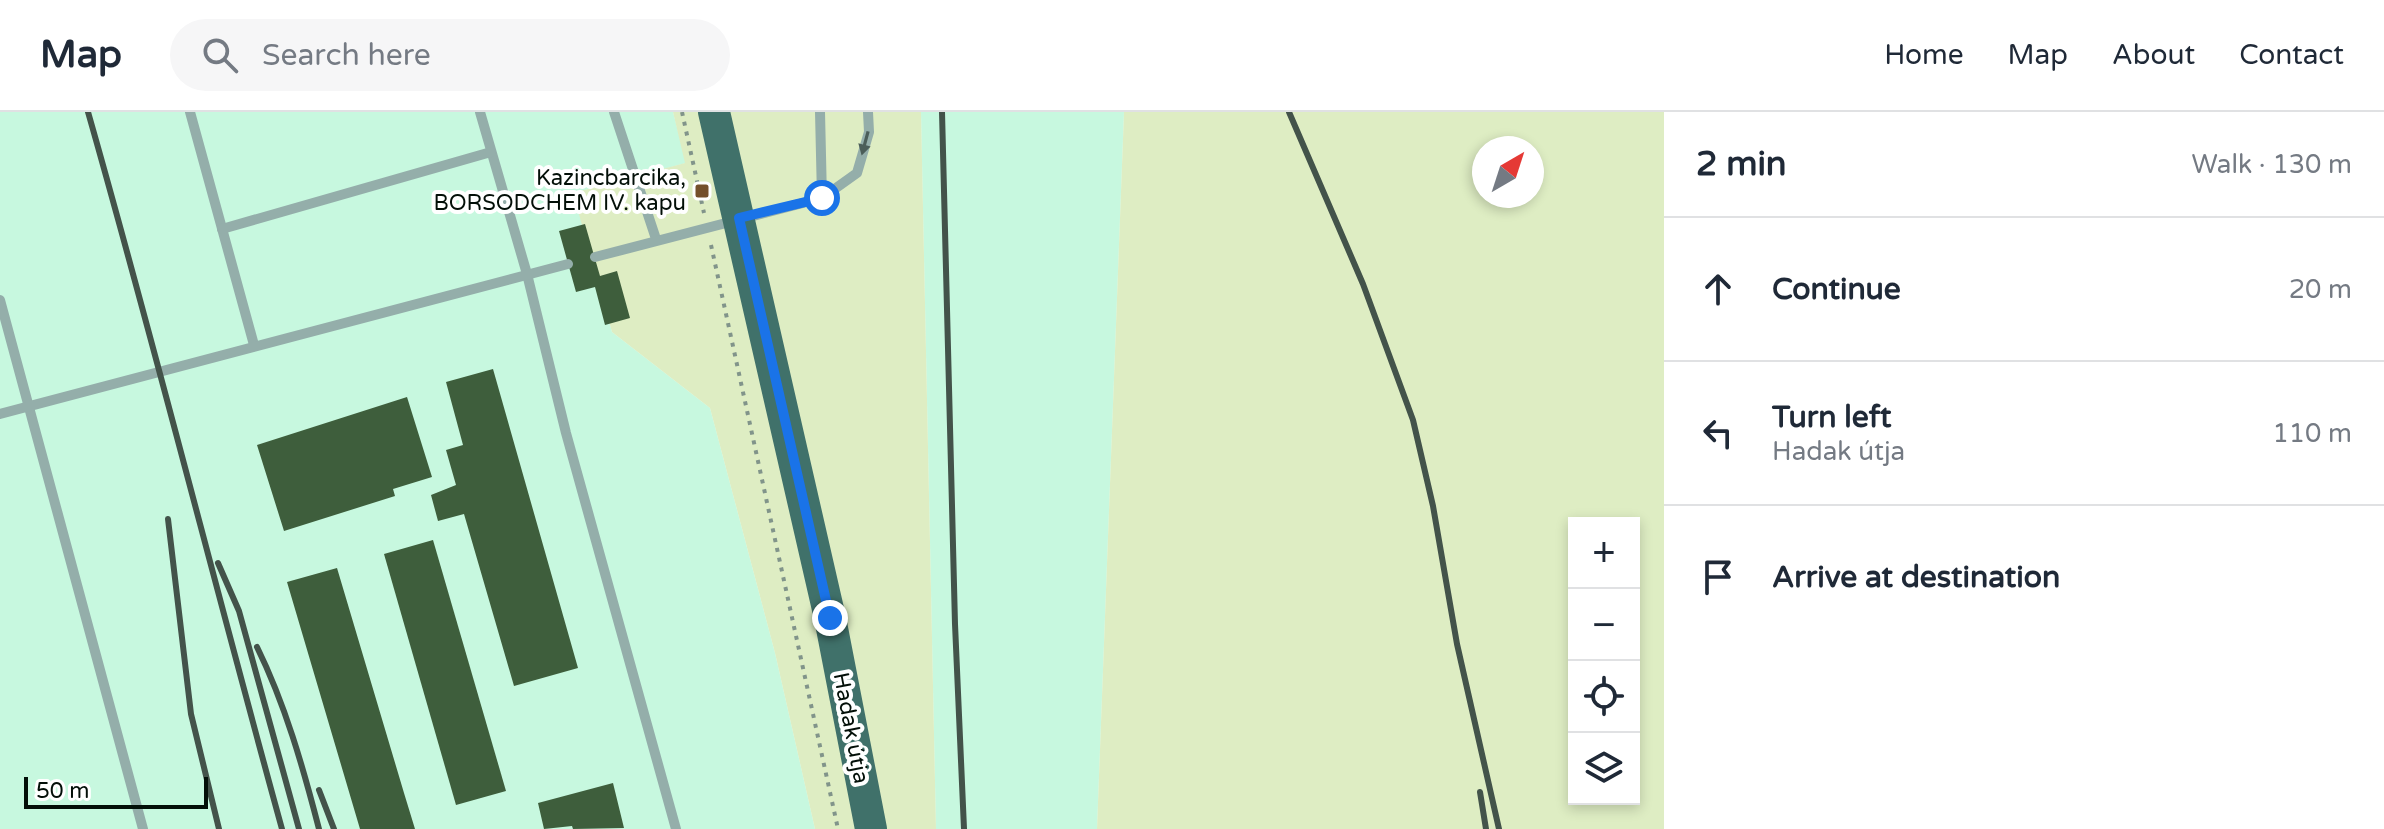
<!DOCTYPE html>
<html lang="en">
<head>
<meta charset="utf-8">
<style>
  body { margin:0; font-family:"Varela Round",sans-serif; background:#f6f6f7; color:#1f2937 }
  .controls { position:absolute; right:24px; bottom:24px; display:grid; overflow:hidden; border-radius:0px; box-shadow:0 4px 12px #0003 }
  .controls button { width:72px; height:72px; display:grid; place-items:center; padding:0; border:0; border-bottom:2px solid #e0e1e3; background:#fff; color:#1f2937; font:40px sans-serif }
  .compass { position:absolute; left:1472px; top:24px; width:72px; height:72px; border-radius:50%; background:#fff; box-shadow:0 4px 12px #0003; rotate:39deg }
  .scale { position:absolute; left:24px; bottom:20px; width:184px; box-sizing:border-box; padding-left:8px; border:4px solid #030f08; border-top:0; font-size:22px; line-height:28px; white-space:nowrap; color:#030f08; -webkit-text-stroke:6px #fff; paint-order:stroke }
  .stop { position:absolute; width:24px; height:24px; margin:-18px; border:6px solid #1a73e8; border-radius:50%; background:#fff }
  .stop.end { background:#1a73e8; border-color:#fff; box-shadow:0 2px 8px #0008 }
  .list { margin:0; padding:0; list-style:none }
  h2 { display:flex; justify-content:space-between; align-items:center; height:104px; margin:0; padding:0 32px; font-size:34px }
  h2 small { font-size:26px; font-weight:400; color:#747a83 }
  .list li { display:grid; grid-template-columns:52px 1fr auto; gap:24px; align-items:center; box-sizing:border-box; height:144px; padding:0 32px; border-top:2px solid #e0e1e3 }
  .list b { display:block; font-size:30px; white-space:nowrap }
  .list p { margin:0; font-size:26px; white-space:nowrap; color:#747a83 }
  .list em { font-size:26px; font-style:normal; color:#747a83 }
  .icon { flex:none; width:44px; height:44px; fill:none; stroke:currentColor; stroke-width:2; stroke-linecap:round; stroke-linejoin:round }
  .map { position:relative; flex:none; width:1664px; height:717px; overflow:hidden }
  header { display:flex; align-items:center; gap:48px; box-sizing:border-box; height:112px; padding:0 40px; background:#fff; border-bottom:2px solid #e0e1e3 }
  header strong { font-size:38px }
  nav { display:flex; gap:44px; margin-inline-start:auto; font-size:28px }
  .search { width:560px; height:72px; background:#f6f6f7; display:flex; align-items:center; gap:20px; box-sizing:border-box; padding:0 28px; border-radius:44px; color:#747a83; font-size:30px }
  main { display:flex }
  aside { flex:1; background:#fff }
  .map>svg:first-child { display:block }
  .built { fill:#c7f8df }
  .green { fill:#deedc3; fill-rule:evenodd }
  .building { fill:#3e5e3c }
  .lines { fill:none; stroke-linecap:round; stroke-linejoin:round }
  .path { stroke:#81948a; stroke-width:4; stroke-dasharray:4 6; stroke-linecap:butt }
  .lane { stroke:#94aeaa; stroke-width:10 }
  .primary { stroke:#40716a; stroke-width:32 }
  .rail { stroke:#43534a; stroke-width:6 }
  .oneway { fill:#4c5e59 }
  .route { stroke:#1a73e8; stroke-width:10 }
  .poi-dot { fill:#744f2b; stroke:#fff; stroke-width:3 }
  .labels { text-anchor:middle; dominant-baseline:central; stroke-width:8; stroke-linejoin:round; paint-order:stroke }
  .poi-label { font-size:22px; fill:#030f08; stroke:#fff; text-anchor:end }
  .street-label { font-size:22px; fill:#030f08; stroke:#fff }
</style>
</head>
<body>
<header>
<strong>Map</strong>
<div class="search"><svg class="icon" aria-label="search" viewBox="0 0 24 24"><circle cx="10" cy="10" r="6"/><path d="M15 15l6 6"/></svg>Search here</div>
<nav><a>Home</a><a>Map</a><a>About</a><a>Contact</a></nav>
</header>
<main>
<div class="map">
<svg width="1664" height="717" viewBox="0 0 1664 717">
  <rect width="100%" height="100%" fill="#e6fef2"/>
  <g class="built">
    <path d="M0,0h673l13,51 -112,30 38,139 98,76 65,245 40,176h-815z"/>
    <path d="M921,0h203l-27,717h-161z"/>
  </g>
  <g class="green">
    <path d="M673,0h248l15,717h-121l-40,-176 -65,-245 -98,-76 -39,-139 112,-30z"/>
    <path d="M1124,0h540v717h-567zM1484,36h48v48h-48zM1574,411h60v276h-60z"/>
  </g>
  <g class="building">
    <path d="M585,112l15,52 17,-5 13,47 -25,7 -10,-38 -19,5 -17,-61z"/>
    <path d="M493,257l85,299 -64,18 -50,-172 -26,7 -7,-26 25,-10 -10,-35 17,-5 -17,-63z"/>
    <path d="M407,285l25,80 -39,12 2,7 -111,35 -27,-86z"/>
    <path d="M433,428l73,251 -50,14 -72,-251z"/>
    <path d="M337,456l67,225 11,36h-55l-73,-247z"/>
    <path d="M613,671l11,45 -51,1 -1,-3 -28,3 -6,-26z"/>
  </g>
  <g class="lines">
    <g class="path">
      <path d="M682,0l22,101"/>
      <path d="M711,133l127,584"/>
    </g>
    <g class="lane">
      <path d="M190,0l64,233"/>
      <path d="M480,0l47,162 39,159 110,396"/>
      <path d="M614,0l42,127"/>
      <path d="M820,0l2,86"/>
      <path d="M222,117l269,-77"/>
      <path d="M595,145l227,-59 35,-25 12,-41 -1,-20"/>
      <path d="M0,188l143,529"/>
      <path d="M0,302l568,-150"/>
    </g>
    <path class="primary" d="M714,0l116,506 41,211"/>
    <g class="rail">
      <path d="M88,0c68,238 128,478 194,717"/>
      <path d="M942,0l13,512 9,205"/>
      <path d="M1289,0l74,172 50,136 20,86 24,138 42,185"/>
      <path d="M168,407l23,195 28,115"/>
      <path d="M218,451l21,48 60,218"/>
      <path d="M257,535c28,57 46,120 62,182"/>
      <path d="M319,678l15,39"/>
      <path d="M1480,680l6,37"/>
    </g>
  </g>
  <defs><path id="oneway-solid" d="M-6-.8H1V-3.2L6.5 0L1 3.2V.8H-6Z" transform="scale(2)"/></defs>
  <use class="oneway" href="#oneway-solid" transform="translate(865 31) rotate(105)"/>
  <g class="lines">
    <path class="route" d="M822,86l-83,20 91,400"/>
  </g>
  <rect class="poi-dot" x="694" y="71" width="16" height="16" rx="4"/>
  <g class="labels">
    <g class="poi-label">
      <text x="686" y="66">Kazincbarcika,<tspan x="686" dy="25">BORSODCHEM IV. kapu</tspan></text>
    </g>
    <g class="street-label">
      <text transform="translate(851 616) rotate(79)">Hadak útja</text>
    </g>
  </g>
</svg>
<div class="controls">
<button>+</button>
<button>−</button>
<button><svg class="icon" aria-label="locate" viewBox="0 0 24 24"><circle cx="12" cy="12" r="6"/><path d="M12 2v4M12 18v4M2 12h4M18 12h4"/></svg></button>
<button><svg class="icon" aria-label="layers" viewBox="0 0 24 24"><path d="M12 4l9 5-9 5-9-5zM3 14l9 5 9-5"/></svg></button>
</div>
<svg class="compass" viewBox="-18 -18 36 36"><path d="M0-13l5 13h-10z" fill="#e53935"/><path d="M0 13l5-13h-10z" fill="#747a83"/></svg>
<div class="scale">50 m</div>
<div class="stop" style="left:822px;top:86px"></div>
<div class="stop end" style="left:830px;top:506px"></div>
</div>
<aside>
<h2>2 min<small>Walk · 130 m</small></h2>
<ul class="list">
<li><svg class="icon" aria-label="ahead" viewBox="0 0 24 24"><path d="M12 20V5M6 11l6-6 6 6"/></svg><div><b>Continue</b></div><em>20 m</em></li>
<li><svg class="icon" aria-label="left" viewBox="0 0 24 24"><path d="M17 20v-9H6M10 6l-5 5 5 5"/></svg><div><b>Turn left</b><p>Hadak útja</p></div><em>110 m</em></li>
<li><svg class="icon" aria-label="arrive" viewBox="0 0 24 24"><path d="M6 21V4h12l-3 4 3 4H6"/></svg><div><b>Arrive at destination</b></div></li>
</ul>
</aside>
</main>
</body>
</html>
